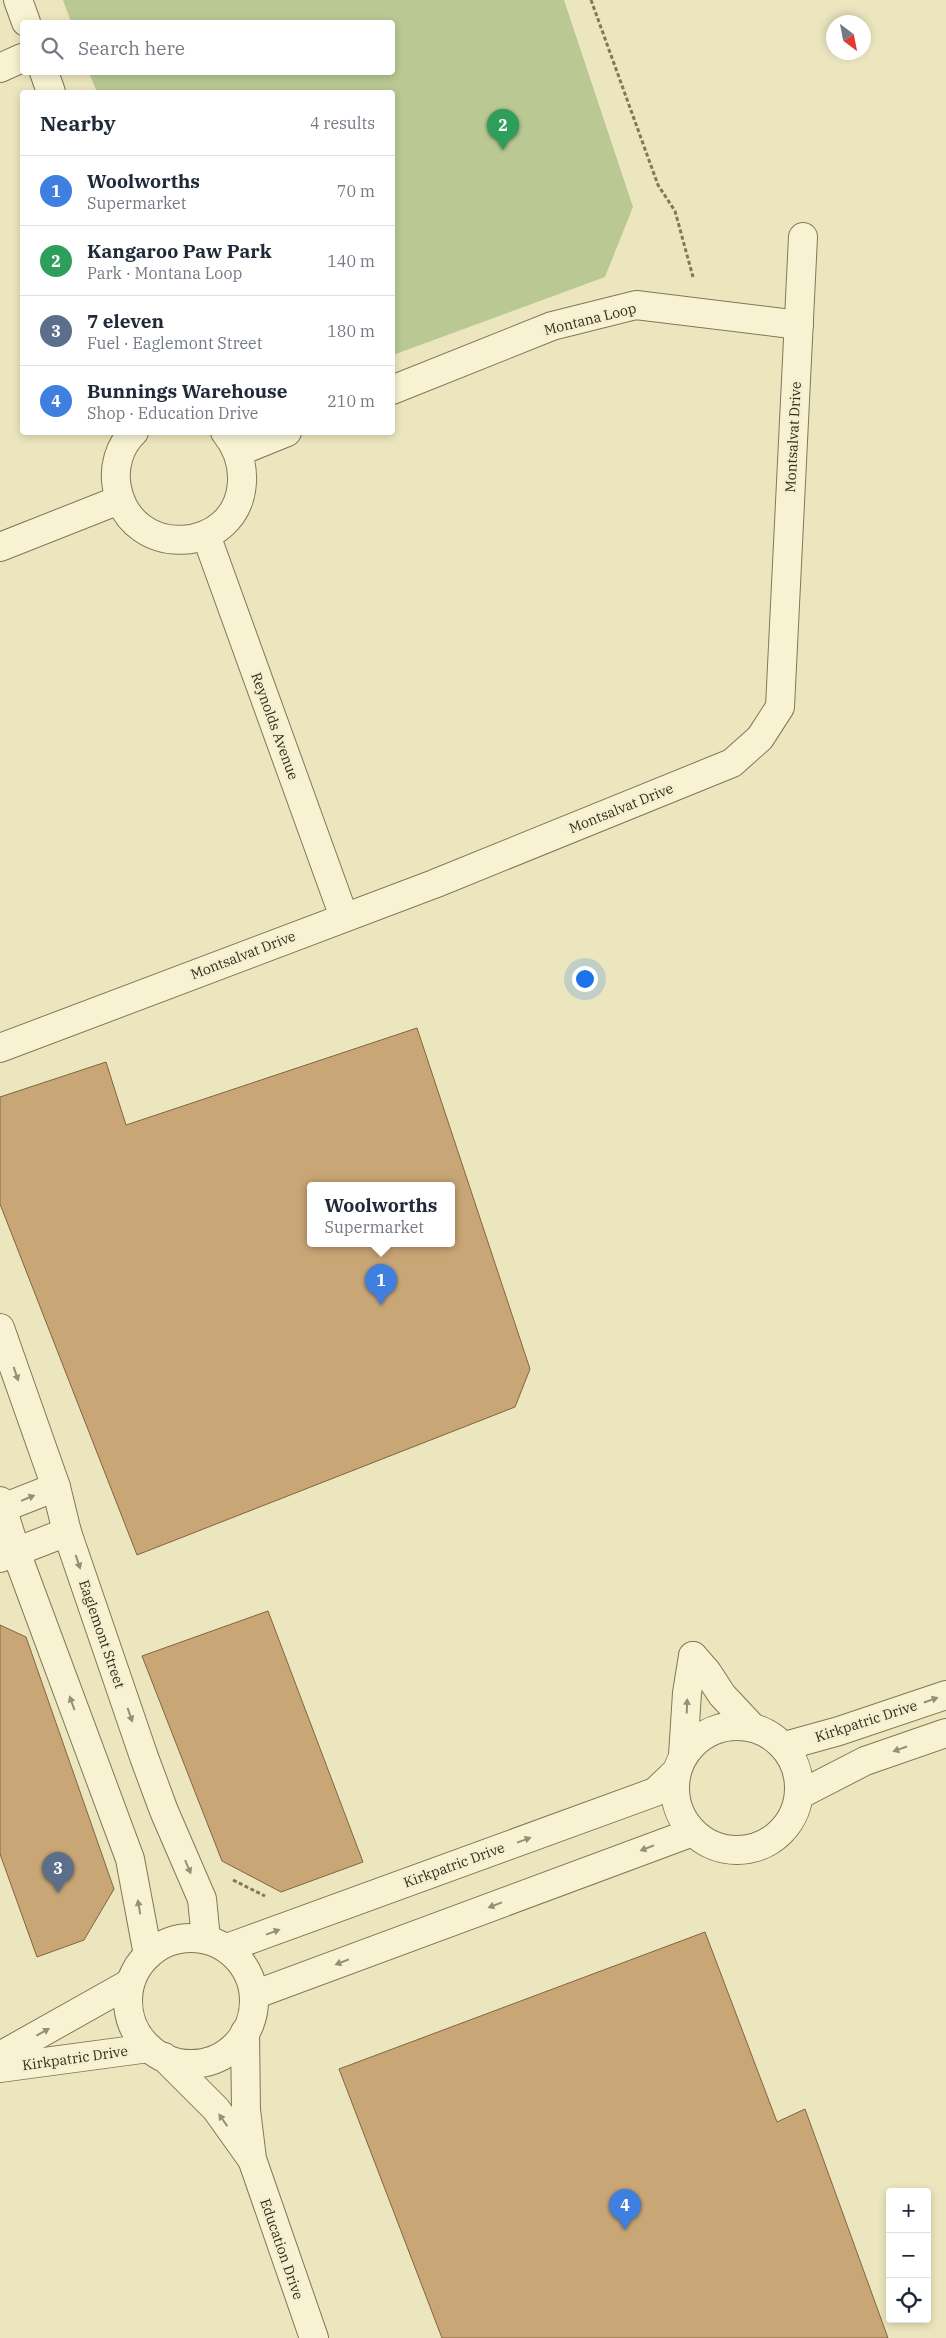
<!DOCTYPE html>
<html lang="en">
<head>
<meta charset="utf-8">
<style>
  body { margin:0; font-family:"IBM Plex Serif",serif; background:#f2f2f3; color:#1f2937 }
  .controls { position:absolute; right:15px; bottom:15px; display:grid; overflow:hidden; border-radius:5px; box-shadow:0 2px 8px #0003 }
  .controls button { width:45px; height:45px; display:grid; place-items:center; padding:0; border:0; border-bottom:1px solid #e0e1e3; background:#fff; color:#1f2937; font:25px sans-serif }
  .compass { position:absolute; left:826px; top:15px; width:45px; height:45px; border-radius:50%; background:#fff; box-shadow:0 2px 8px #0003; rotate:148deg }
  .you { position:absolute; left:584px; top:978px; width:18px; height:18px; margin:-12px; border:4px solid #fff; border-radius:50%; background:#1a73e8; box-shadow:0 0 0 8px #1a73e833 }
  .badge { display:grid; place-items:center; width:32px; height:32px; border-radius:50%; background:#913a2a; color:#fff; font-size:16px; font-weight:700 }
  .pin { position:absolute; translate:-50% -41px; filter:drop-shadow(0 1px 2px #0008) }
  .pin::after { content:''; position:absolute; top:26px; width:18px; height:15px; background:inherit; clip-path:polygon(0 0,100% 0,50% 100%) }
  .popup { position:absolute; left:307px; top:1182px; width:148px; height:65px; box-sizing:border-box; display:grid; place-content:center; border-radius:5px; background:#fff; filter:drop-shadow(0 1px 4px #0005); font-size:16px; white-space:nowrap; color:#747a83 }
  .popup b { font-size:19px; color:#1f2937 }
  .popup::after { content:''; position:absolute; left:50%; top:100%; margin-left:-10px; border:10px solid transparent; border-top-color:#fff }
  .list { margin:0; padding:0; list-style:none }
  h2 { display:flex; justify-content:space-between; align-items:center; height:65px; margin:0; padding:0 20px; font-size:21px }
  h2 small { font-size:16px; font-weight:400; color:#747a83 }
  .list li { display:grid; grid-template-columns:32px 1fr auto; gap:15px; align-items:center; box-sizing:border-box; height:70px; padding:0 20px; border-top:1px solid #e0e1e3 }
  .list b { display:block; font-size:19px; white-space:nowrap }
  .list p { margin:0; font-size:16px; white-space:nowrap; color:#747a83 }
  .list em { font-size:16px; font-style:normal; color:#747a83 }
  .icon { flex:none; width:28px; height:28px; fill:none; stroke:currentColor; stroke-width:2; stroke-linecap:round; stroke-linejoin:round }
  .map { position:relative; flex:none; width:946px; height:2338px; overflow:hidden }
  .search { position:absolute; background:#fff; box-shadow:0 2px 8px #0003; left:20px; top:20px; width:375px; height:55px; display:flex; align-items:center; gap:12px; box-sizing:border-box; padding:0 18px; border-radius:5px; color:#747a83; font-size:19px }
  .panel { position:absolute; background:#fff; box-shadow:0 2px 8px #0003; left:20px; top:90px; width:375px; height:345px; border-radius:5px }
  .map>svg:first-child { display:block }
  .green { fill:#bac993 }
  .building { fill:#c9a676; stroke:#82643f; fill-rule:evenodd }
  .lines { fill:none; stroke-linecap:round; stroke-linejoin:round }
  .minor-casing { stroke:#847658; stroke-width:30 }
  .path { stroke:#847658; stroke-width:3; stroke-dasharray:4 2.5; stroke-linecap:butt }
  .minor { stroke:#f7f2d1; stroke-width:28 }
  .oneway { fill:#968e76 }
  .labels { text-anchor:middle; dominant-baseline:central; stroke-width:5; stroke-linejoin:round; paint-order:stroke }
  .street-label { font-size:14px; fill:#342b1c; stroke:#f4efce }
</style>
</head>
<body>
<div class="map">
<svg width="946" height="2338" viewBox="0 0 946 2338">
  <rect width="100%" height="100%" fill="#ece6bf"/>
  <path class="green" d="M63,0h501l69,207 -28,70 -212,78 -1,-263h-295l-8,-19 303,-1v-50h-321z"/>
  <g class="building">
    <path d="M417,1028l113,341 -15,38 -378,148 -137,-351v-107l106,-35 20,63zM311,1186h140v58h-140z"/>
    <path d="M268,1611l95,251 -82,30 -59,-31 -80,-205z"/>
    <path d="M0,1625l26,12 88,252 -30,51 -47,17 -37,-103z"/>
    <path d="M705,1932l72,190 28,-13 83,229h-446l-103,-269z"/>
  </g>
  <g class="lines">
    <defs>
      <g id="minor">
        <path d="M18,0l8,22"/>
        <path d="M0,68l22,-10"/>
        <path d="M44,72l7,20"/>
        <path d="M392,390l160,-64 84,-21 163,20"/>
        <path d="M134,432c-15,14 -21,36 -17,56 14,73 121,67 125,-6 1,-19 -5,-35 -17,-50"/>
        <path d="M238,452l49,-20"/>
        <path d="M206,535l138,382"/>
        <path d="M0,547l119,-47"/>
        <path d="M0,1048l434,-164 298,-121 28,-25 20,-31 23,-470"/>
        <path d="M0,1328l56,159 11,45 77,225 20,54 38,88 4,40"/>
        <path d="M0,1501l16,51 114,307 18,96"/>
        <path d="M0,1509l56,-22"/>
        <path d="M0,1558l67,-26"/>
        <path d="M693,1656l14,16 15,23 29,31"/>
        <circle cx="737" cy="1788" r="62"/>
        <path d="M785,1746l54,-15 107,-36"/>
        <path d="M683,1755l4,-62 6,-37"/>
        <path d="M799,1795l66,-34 81,-28"/>
        <circle cx="191" cy="2001" r="63"/>
        <path d="M227,1948l428,-156 21,-20"/>
        <path d="M254,1995l439,-163"/>
        <path d="M245,2032l1,78 6,49 62,179"/>
        <path d="M0,2056l130,-73"/>
        <path d="M164,2057l52,52 35,49"/>
        <path d="M0,2068l149,-20"/>
      </g>
    </defs>
    <use href="#minor" class="minor-casing"/>
    <g class="path">
      <path d="M591,0l67,185 17,26 18,66"/>
      <path d="M233,1880l32,16"/>
    </g>
    <use href="#minor" class="minor"/>
  </g>
  <defs><path id="oneway-solid" d="M-6-.8H1V-3.2L6.5 0L1 3.2V.8H-6Z" transform="scale(1.25)"/></defs>
  <g class="oneway">
    <use href="#oneway-solid" transform="translate(16 1374) rotate(71)"/>
    <use href="#oneway-solid" transform="translate(28 1498) rotate(-22)"/>
    <use href="#oneway-solid" transform="translate(78 1562) rotate(71)"/>
    <use href="#oneway-solid" transform="translate(931 1700) rotate(-19)"/>
    <use href="#oneway-solid" transform="translate(72 1703) rotate(-110)"/>
    <use href="#oneway-solid" transform="translate(687 1706) rotate(-88)"/>
    <use href="#oneway-solid" transform="translate(130 1715) rotate(71)"/>
    <use href="#oneway-solid" transform="translate(900 1749) rotate(161)"/>
    <use href="#oneway-solid" transform="translate(524 1840) rotate(-20)"/>
    <use href="#oneway-solid" transform="translate(647 1848) rotate(159)"/>
    <use href="#oneway-solid" transform="translate(188 1867) rotate(67)"/>
    <use href="#oneway-solid" transform="translate(495 1905) rotate(159)"/>
    <use href="#oneway-solid" transform="translate(139 1907) rotate(-100)"/>
    <use href="#oneway-solid" transform="translate(273 1932) rotate(-20)"/>
    <use href="#oneway-solid" transform="translate(342 1962) rotate(159)"/>
    <use href="#oneway-solid" transform="translate(43 2032) rotate(-29)"/>
    <use href="#oneway-solid" transform="translate(223 2120) rotate(-125)"/>
  </g>
  <g class="labels">
    <g class="street-label">
      <text transform="translate(590 319) rotate(-14)">Montana Loop</text>
      <text transform="translate(793 437) rotate(-87)">Montsalvat Drive</text>
      <text transform="translate(275 726) rotate(70)">Reynolds Avenue</text>
      <text transform="translate(621 808) rotate(-22)">Montsalvat Drive</text>
      <text transform="translate(243 955) rotate(-21)">Montsalvat Drive</text>
      <text transform="translate(102 1634) rotate(71)">Eaglemont Street</text>
      <text transform="translate(866 1721) rotate(-18)">Kirkpatric Drive</text>
      <text transform="translate(454 1865) rotate(-20)">Kirkpatric Drive</text>
      <text transform="translate(75 2058) rotate(-8)">Kirkpatric Drive</text>
      <text transform="translate(282 2249) rotate(71)">Education Drive</text>
    </g>
  </g>
</svg>
<div class="controls">
<button>+</button>
<button>−</button>
<button><svg class="icon" aria-label="locate" viewBox="0 0 24 24"><circle cx="12" cy="12" r="6"/><path d="M12 2v4M12 18v4M2 12h4M18 12h4"/></svg></button>
</div>
<svg class="compass" viewBox="-18 -18 36 36"><path d="M0-13l5 13h-10z" fill="#e53935"/><path d="M0 13l5-13h-10z" fill="#747a83"/></svg>
<div class="you"></div>
<div class="pin badge" style="left:381px;top:1305px;background:#3f7fe0">1</div>
<div class="popup"><b>Woolworths</b>Supermarket</div>
<div class="pin badge" style="left:503px;top:150px;background:#2e9e5b">2</div>
<div class="pin badge" style="left:58px;top:1893px;background:#5c6f8a">3</div>
<div class="pin badge" style="left:625px;top:2230px;background:#3f7fe0">4</div>
<div class="search"><svg class="icon" aria-label="search" viewBox="0 0 24 24"><circle cx="10" cy="10" r="6"/><path d="M15 15l6 6"/></svg>Search here</div>
<section class="panel">
<h2>Nearby<small>4 results</small></h2>
<ul class="list">
<li><span class="badge" style="background:#3f7fe0">1</span><div><b>Woolworths</b><p>Supermarket</p></div><em>70 m</em></li>
<li><span class="badge" style="background:#2e9e5b">2</span><div><b>Kangaroo Paw Park</b><p>Park · Montana Loop</p></div><em>140 m</em></li>
<li><span class="badge" style="background:#5c6f8a">3</span><div><b>7 eleven</b><p>Fuel · Eaglemont Street</p></div><em>180 m</em></li>
<li><span class="badge" style="background:#3f7fe0">4</span><div><b>Bunnings Warehouse</b><p>Shop · Education Drive</p></div><em>210 m</em></li>
</ul>
</section>
</div>
</body>
</html>
